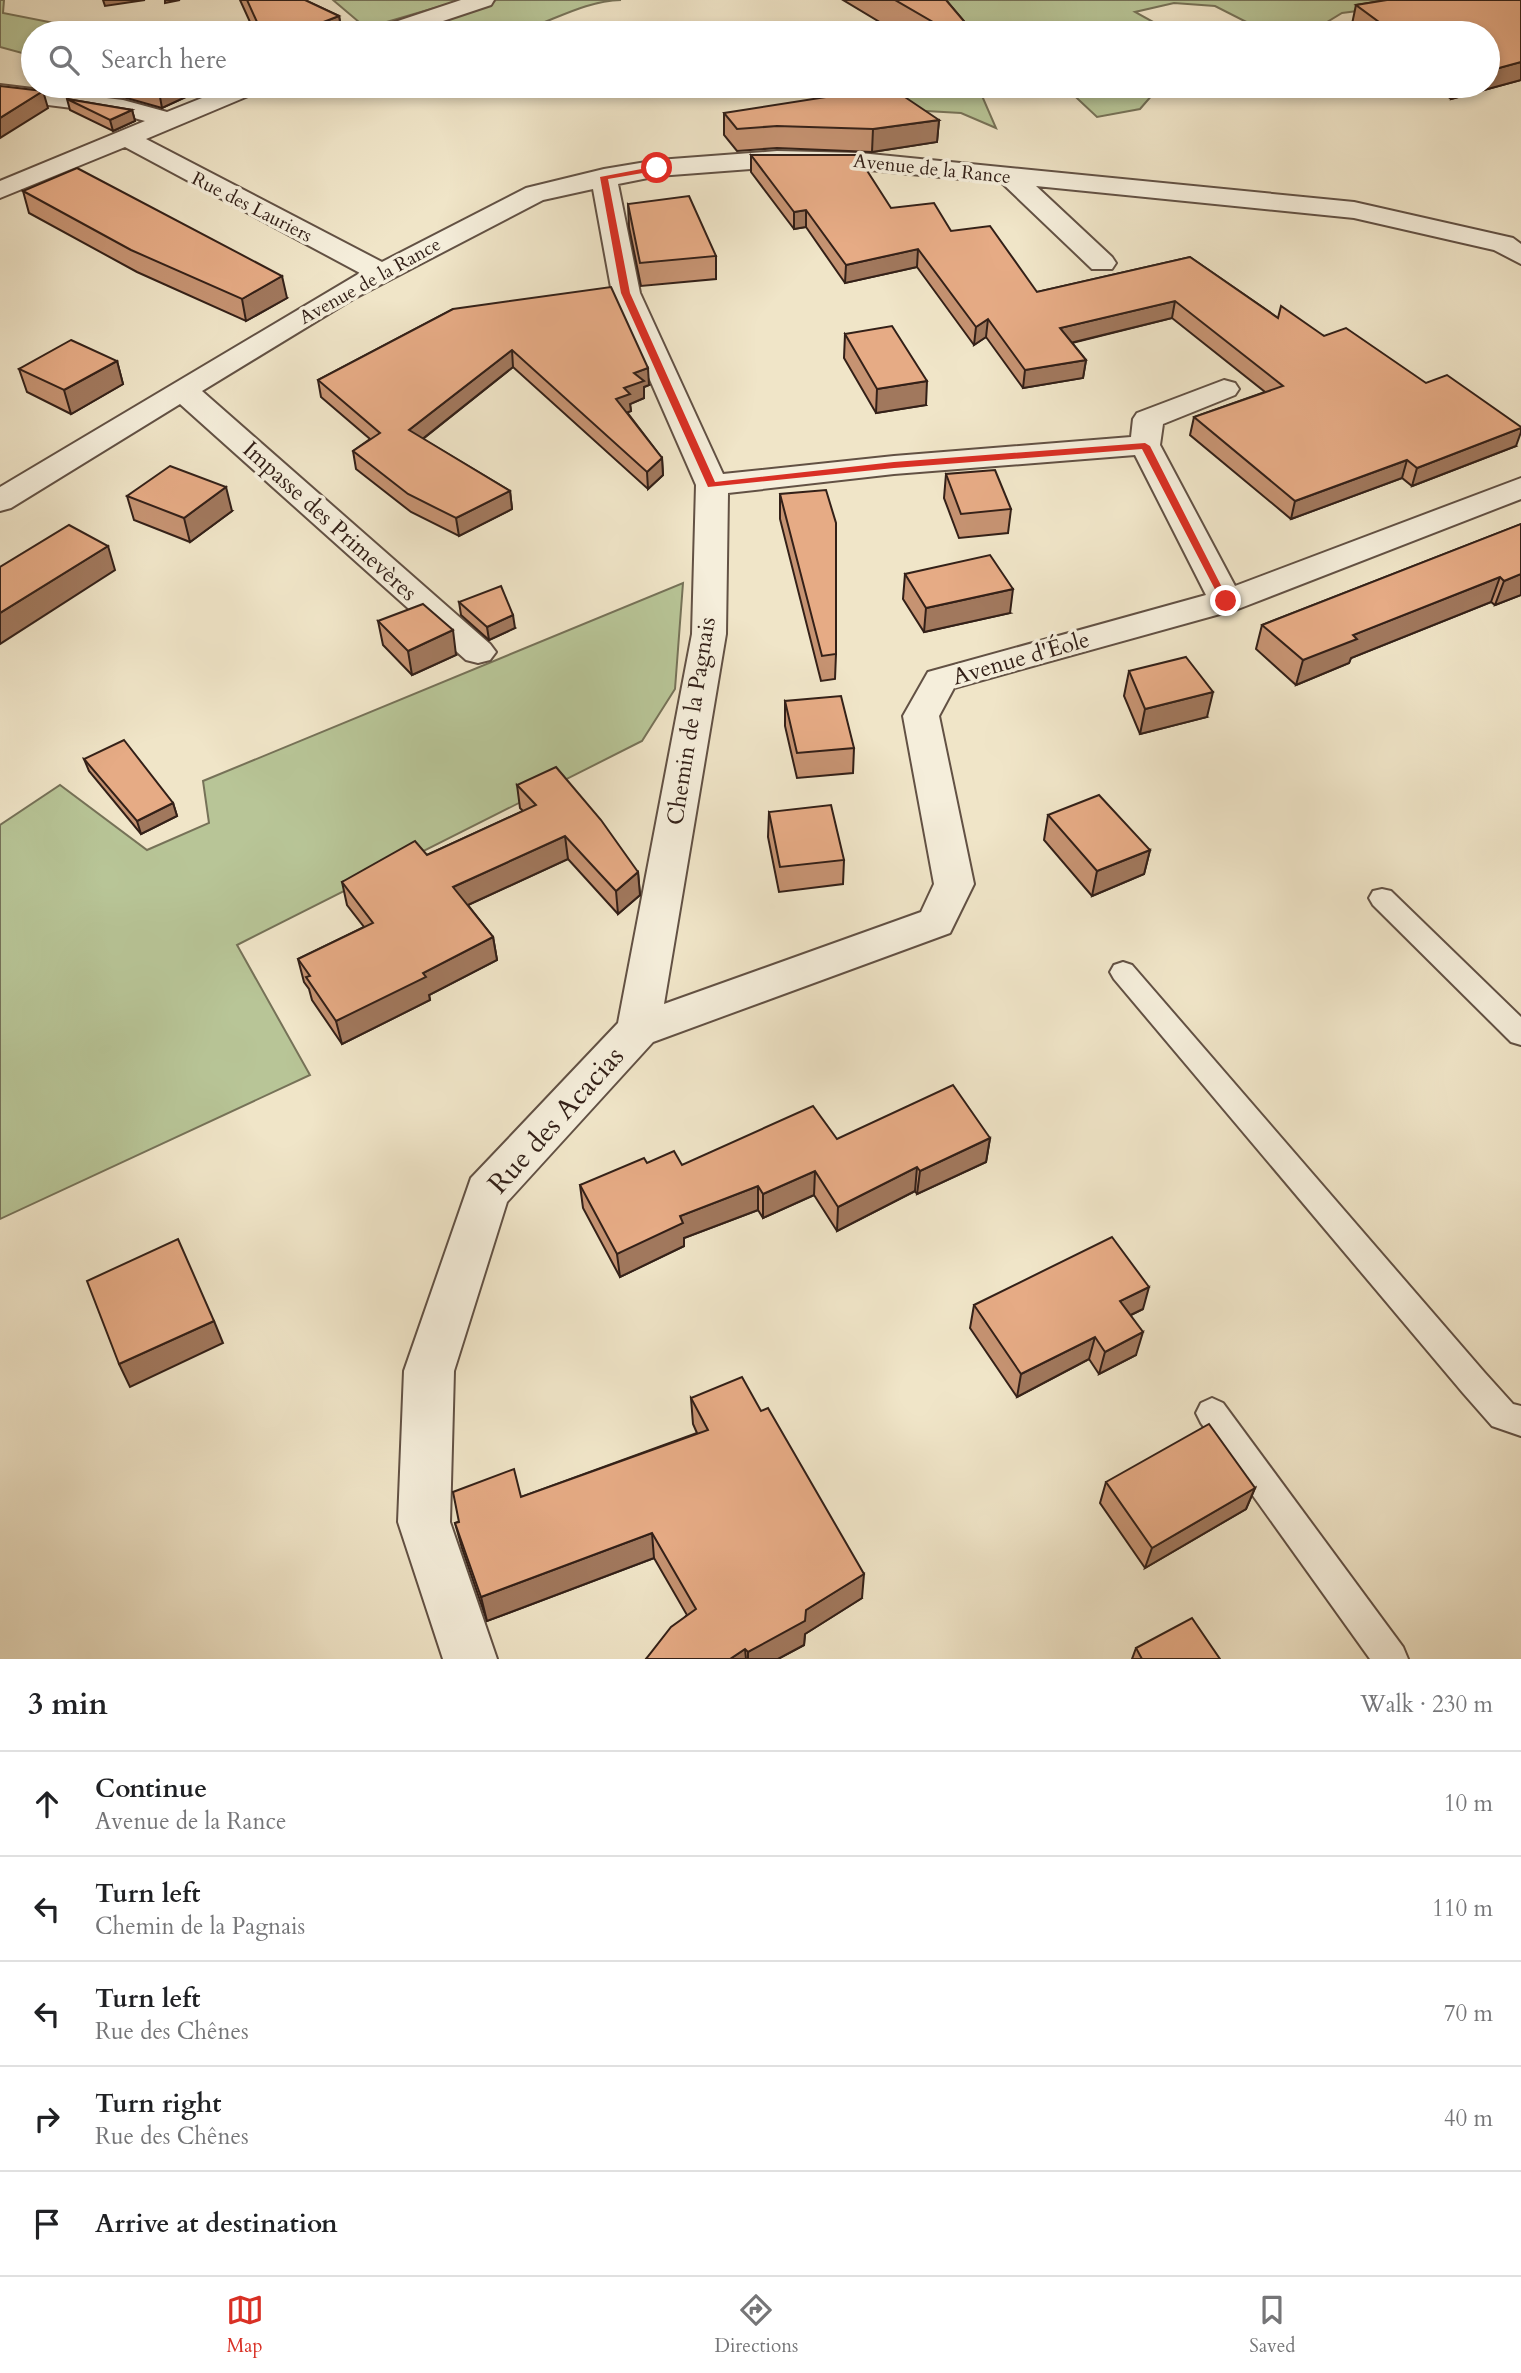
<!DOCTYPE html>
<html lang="en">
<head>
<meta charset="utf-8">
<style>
  body { margin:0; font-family:Cardo,serif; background:#f2f2f2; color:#202124 }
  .stop { position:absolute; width:21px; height:21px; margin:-16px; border:5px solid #d93025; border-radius:50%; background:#fff }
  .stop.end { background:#d93025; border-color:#fff; box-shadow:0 2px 7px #0008 }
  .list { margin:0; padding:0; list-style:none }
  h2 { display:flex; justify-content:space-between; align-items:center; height:91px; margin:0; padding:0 28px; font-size:30px }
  h2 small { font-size:23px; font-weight:400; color:#757577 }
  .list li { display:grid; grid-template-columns:46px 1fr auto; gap:21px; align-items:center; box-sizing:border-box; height:105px; padding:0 28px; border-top:2px solid #e0e0e0 }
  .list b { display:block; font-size:26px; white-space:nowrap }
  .list p { margin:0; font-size:23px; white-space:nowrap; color:#757577 }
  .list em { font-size:23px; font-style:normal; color:#757577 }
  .icon { flex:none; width:38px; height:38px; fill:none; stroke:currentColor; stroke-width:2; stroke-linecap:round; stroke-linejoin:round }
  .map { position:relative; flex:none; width:1521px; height:1659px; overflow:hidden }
  .search { position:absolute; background:#fff; box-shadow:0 4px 10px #0003; left:21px; right:21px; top:21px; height:77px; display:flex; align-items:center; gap:18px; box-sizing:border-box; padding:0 24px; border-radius:38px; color:#757577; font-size:26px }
  .sheet { height:616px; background:#fff }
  nav { display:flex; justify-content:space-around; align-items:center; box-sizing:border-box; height:98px; border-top:2px solid #e0e0e0; background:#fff; font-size:19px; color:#757577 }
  nav a { display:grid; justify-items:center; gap:4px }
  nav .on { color:#d93025 }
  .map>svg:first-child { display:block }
  .green { fill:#b8c597; stroke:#767258; stroke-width:2 }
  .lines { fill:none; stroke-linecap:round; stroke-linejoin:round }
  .service-casing { stroke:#625144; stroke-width:4 }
  .minor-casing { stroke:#625144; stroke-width:4 }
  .service { fill:#f5eedb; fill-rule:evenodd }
  .minor { fill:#f5eedb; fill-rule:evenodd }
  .wall { fill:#c69372; stroke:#332018; stroke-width:2 }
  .shaded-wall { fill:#a1785d; stroke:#332018; stroke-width:2 }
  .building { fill:#e6ab85; stroke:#332018; stroke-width:2 }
  .route { fill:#d93025 }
  .labels { text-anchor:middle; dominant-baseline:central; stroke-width:7; stroke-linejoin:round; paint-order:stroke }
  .far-street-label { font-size:19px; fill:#332018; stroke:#f5eedb }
  .street-label { font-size:23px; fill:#332018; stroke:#f5eedb }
  .near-street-label { font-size:28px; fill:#332018; stroke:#f5eedb }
</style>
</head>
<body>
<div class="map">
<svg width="1521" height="1659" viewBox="0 0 1521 1659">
  <rect width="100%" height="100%" fill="#f0e5c8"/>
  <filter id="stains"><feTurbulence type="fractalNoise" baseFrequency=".00286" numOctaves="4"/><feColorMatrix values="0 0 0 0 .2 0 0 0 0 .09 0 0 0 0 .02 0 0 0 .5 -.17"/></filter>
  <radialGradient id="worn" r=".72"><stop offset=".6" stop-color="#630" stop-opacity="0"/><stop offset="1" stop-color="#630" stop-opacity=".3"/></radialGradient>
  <g class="green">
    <path d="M0,0h4l-1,13 102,20h-72v23l-33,-9z"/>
    <path d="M333,0h129l-96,28z"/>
    <path d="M496,0h125c-66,2 -107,61 -180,22z"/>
    <path d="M931,0h512l-101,13 -33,20h-41l-53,-27 -41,-3 -39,9 38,21h-200z"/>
    <path d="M877,86h106l-4,3 17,39 -35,-15 -35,-2 -49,5 -10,-23z"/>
    <path d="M1064,86h96l-20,23 -43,8z"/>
    <path d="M683,583l-8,106 -33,52 -405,204 73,130 -310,144v-394l60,-40 87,65 62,-27 -6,-42z"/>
  </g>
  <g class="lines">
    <defs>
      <g id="service">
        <path d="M1382,889l9,2 130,126v28l-10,-3 -138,-137 -4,-7 4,-7z"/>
        <path d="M1123,962l9,3 353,408 28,31 8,2v30l-29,-10 -29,-33 -349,-414 -4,-7 4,-7z"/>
        <path d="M1212,1398l11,5 180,244 5,12h-38l-169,-236 -5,-10 5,-10z"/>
      </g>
      <g id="minor">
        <path d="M461,0h33l-3,5 -84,28h-33l3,-5z"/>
        <path d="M0,85l123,15 44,12 65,-26h32l-4,5 -114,48 236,123 144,-74 78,-19 54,-9 119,-9 83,2 494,49 159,36 8,6v20l-27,-14 -140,-32 -318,-32 76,71 4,6 -4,6h-20l-90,-86 -142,-14 -83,-2 -119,9 -40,8 22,109 83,181 171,-18 237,-19 2,-18 4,-6 87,-33 11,3 4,6 -4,6 -72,29 -3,21 75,141 286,-108v21l-283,110 -284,79 -15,28 35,168 -24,49 -297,109 -146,160 -53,169 -4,151 47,137h-54l-45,-137 6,-151 67,-193 147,-155 74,-389 4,-149 -84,-192 -19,-104 -50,11 -190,99 -151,92 288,253 6,8 -6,8 -12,3 -12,-3 -286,-256 -169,104 -11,3v-24l360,-214 -235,-126 -125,51v-17l145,-60 -25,-7 -120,-15zM1135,455l71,140 -278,77 -25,44 31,168 -13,28 -257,92 62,-370 2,-141 166,-19z"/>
      </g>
    </defs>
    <use href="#service" class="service-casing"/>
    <use href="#minor" class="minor-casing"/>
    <use href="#service" class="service"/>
    <use href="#minor" class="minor"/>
  </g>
  <g class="wall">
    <path d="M240,0h65l34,16 3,17h-87z"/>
    <path d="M843,0h103l28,33h-76z"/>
    <path d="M1387,0h134v80l-70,19 -17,-13h54v-53h-124l-12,-9 4,-19z"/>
    <path d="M64,86h121l3,10 -26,12 -39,-11 -58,-7z"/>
    <path d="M67,99l65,11 3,11 -22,10 -43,-21z"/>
    <path d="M724,113l215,7 -2,22 -65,10 -95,-4 -40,3 -13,-16z"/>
    <path d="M751,155l200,76 86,61 153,-35 88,61 46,18 192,110 -104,40 -10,-8 -111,41 -101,-84 4,-18 71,-25 -93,-74 -100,25 14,17 -3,18 -60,10 -37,-51 -12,8 -57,-78 -72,16 -39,-56 -12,2 -43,-57z"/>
    <path d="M23,191l264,107 -41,23 -109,-49 -108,-59z"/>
    <path d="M628,204l88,52v23l-75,7 -12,-59z"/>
    <path d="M453,309l196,76 -5,2v11l-14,6 1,7 -4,1 35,46 1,17 -15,14 -135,-122 -90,72 87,52 2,18 -53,27 -48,-24 -55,-43 -3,-18 17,-12 -49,-42 -3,-17z"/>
    <path d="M845,334l81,71 -50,8 -32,-55z"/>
    <path d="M117,361l6,23 -52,30 -44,-22 -8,-23z"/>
    <path d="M946,474l65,35 -3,24 -49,5 -15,-40z"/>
    <path d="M780,494l56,160 -1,25 -14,2 -41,-162z"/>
    <path d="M127,496l105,15 -42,31 -56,-22z"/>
    <path d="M1521,524v71l-26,10 -4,-3 -140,56 -2,5 -53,22 -40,-36 6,-24z"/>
    <path d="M905,574l105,39 -86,19 -21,-33z"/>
    <path d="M459,602l56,26 -26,12 -28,-25z"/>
    <path d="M378,621l78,34 -44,20 -29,-30z"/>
    <path d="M1129,671l78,46 -67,17 -16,-38z"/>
    <path d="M785,701l69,47 -1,25 -56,5 -12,-52z"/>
    <path d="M84,759l89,44 4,13 -36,18 -52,-63z"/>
    <path d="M517,785l121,87 2,23 -22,19 -50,-55 -100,46 25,32 4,23 -68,35 1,5 -88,44 -30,-44 -3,-11 -5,-7 -6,-23 66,-32 -17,-22 -5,-23 85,-27 96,-44 -3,-3z"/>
    <path d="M769,812l75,48 -1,24 -64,8 -11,-55z"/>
    <path d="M1048,815l102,35 -6,24 -52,22 -48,-56z"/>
    <path d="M990,1138l-4,24 -69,32 -2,-3 -78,40 -23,-36 -51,23 -5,-8 -74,28v8l-64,31 -37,-69 -3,-23 102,-20 155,-26z"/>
    <path d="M974,1305l169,4 -12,6 5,40 -37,19 -10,-15 -72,38 -47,-69z"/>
    <path d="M691,1398l171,200 -57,36 -1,11 -26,14h-132l41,-44 -33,-57 -167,63 -25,-73 -7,-25 66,-26 176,-64 -4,-9z"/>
    <path d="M1106,1482l149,6 -9,21 -101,59 -45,-65z"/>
    <path d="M1136,1648l84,11h-88z"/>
  </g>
  <g class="shaded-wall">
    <path d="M103,0h42l-40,6z"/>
    <path d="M165,0h15l-15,3z"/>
    <path d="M339,16l3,17h-47z"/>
    <path d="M1521,62v18l-70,19 3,-13h34v-15z"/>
    <path d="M185,86l3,10 -26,12 -2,-11z"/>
    <path d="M43,91l5,17 -48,30v-20z"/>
    <path d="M132,110l3,11 -22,10 -3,-11z"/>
    <path d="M939,120l-2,22 -65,10 1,-23z"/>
    <path d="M806,210v17l-12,2v-17z"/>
    <path d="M918,249l-1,18 -72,16 1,-18z"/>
    <path d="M282,276l5,22 -41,23 -4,-22z"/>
    <path d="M1175,301l-3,17 -114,28 2,-18z"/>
    <path d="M988,319l-2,18 -12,8 2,-18z"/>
    <path d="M512,350l1,17 -102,81 -2,-18z"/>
    <path d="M1086,360l-3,18 -60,10 2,-18z"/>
    <path d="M117,361l6,23 -52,30 -7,-24z"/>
    <path d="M648,368l1,17 -5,2v11l-14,6 1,7 -13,5 -2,-17 18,-26z"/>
    <path d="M927,381l-1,24 -50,8 1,-24z"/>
    <path d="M1521,428v4l-5,14 -104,40 5,-18z"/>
    <path d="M662,458l1,17 -15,14 -1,-17z"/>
    <path d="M1407,460l-5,18 -111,41 4,-18z"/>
    <path d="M226,487l6,24 -42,31 -6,-24z"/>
    <path d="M510,491l2,18 -53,27 -3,-18z"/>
    <path d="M108,546l7,24 -115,74v-31z"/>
    <path d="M1521,574v21l-26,10 9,-24z"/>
    <path d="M1500,577l-9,25 -140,56 -2,5 -53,22 7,-25 50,-25z"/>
    <path d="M1013,589l-3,24 -86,19 2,-24z"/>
    <path d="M513,615l2,13 -26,12 -2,-13z"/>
    <path d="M453,630l3,25 -44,20 -4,-24z"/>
    <path d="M1213,692l-6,25 -67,17 5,-25z"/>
    <path d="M173,803l4,13 -36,18 -4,-13z"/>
    <path d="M565,836l3,23 -111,51 -4,-23z"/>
    <path d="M1150,850l-6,24 -52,22 5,-25z"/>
    <path d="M638,872l2,23 -22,19 -2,-23z"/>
    <path d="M493,937l4,23 -68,35 1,5 -88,44 -6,-23 87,-48z"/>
    <path d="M990,1138l-4,24 -69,32 3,-23z"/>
    <path d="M917,1167l-2,24 -78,40 1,-24z"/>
    <path d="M815,1171l-1,24 -51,23v-24z"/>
    <path d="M758,1186v24l-74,28v8l-64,31 -3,-23 63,-38z"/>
    <path d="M1149,1287l-6,22 -29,14 6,-22z"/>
    <path d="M214,1321l9,22 -93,44 -11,-23z"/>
    <path d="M1143,1332l-7,23 -37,19 6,-22z"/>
    <path d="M1095,1337l-6,22 -72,38 4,-23z"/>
    <path d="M1255,1488l-9,21 -101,59 7,-20z"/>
    <path d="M652,1533l2,25 -167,63 -6,-24z"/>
    <path d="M864,1574l-2,24 -57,36 -1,11 -26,14h-30v-7l58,-42z"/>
    <path d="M745,1649l1,10h-16z"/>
  </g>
  <g class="building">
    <path d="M247,0h58l34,16 -44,17h-33z"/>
    <path d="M895,0h51l28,33h-22z"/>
    <path d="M1387,0h134v62l-33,9v-38h-94l-38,-28z"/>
    <path d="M0,86l43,5 -43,27z"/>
    <path d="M116,86h68l-24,11z"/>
    <path d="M890,87l49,33 -66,9 -96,-3 -40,3 -13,-16z"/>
    <path d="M67,99l65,11 -22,10z"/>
    <path d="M751,155h106l34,53 43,-5 17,28 39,-5 47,66 153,-35 88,61 3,-12 43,30 22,-8 80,55 21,-8 74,52v1l-104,40 -10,-8 -112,41 -101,-84 89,-31 -108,-85 -115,27 26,32 -61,10 -37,-51 -12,8 -58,-78 -72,16 -40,-55 -12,2z"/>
    <path d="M77,168l205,108 -40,23 -111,-49 -108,-59z"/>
    <path d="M689,196l27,60 -76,7 -12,-59z"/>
    <path d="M611,287l37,81 -14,5 10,8 -20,7 6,6 -14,5 46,59 -15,14 -135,-122 -103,80 101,61 -54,27 -48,-24 -55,-43 27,-18 -62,-53 135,-71z"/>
    <path d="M892,326l35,55 -50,8 -32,-55z"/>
    <path d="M71,340l46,21 -53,29 -45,-21z"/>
    <path d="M170,466l56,21 -42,31 -57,-22z"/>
    <path d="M995,470l16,39 -50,5 -15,-40z"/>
    <path d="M826,490l10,33v131l-14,2 -42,-162z"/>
    <path d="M1521,524v50l-17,7 -4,-4 -147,58 4,4 -54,21 -41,-35z"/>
    <path d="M69,525l39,21 -108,67v-46z"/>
    <path d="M990,555l23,34 -87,19 -21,-34z"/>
    <path d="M501,586l12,29 -26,12 -28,-25z"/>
    <path d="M423,604l30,26 -45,21 -30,-30z"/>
    <path d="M1186,657l27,35 -68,17 -16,-38z"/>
    <path d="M841,696l13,52 -57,5 -12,-52z"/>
    <path d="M124,740l49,63 -36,18 -53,-62z"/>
    <path d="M556,767l45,53 37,52 -22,19 -51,-55 -112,51 40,50 -70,36 3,4 -90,44 -30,-44 4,-1 -12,-17 75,-36 -31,-41 73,-41 12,14 109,-50 -19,-20z"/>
    <path d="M1099,795l51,55 -53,21 -49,-56z"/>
    <path d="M831,805l13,55 -64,7 -11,-55z"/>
    <path d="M953,1085l37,53 -70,33 -3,-4 -79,40 -23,-36 -52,23 -5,-8 -78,30 3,7 -66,31 -37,-69 64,-27 3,5 27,-12 8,14 131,-59 24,33z"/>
    <path d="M1112,1237l37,50 -29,14 23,31 -38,20 -10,-15 -74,37 -47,-69z"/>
    <path d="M178,1239l36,82 -95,43 -32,-83z"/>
    <path d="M742,1377l19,34 7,-3 96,166 -58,36 -1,11 -57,31 -3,-3 -15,10h-84l25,-32 25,-18 -44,-76 -171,64 -26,-74 4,-1 -6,-30 61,-23 7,28 187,-67 -17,-32z"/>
    <path d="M1209,1424l46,64 -103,60 -46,-66z"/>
    <path d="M1192,1618l28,41h-78l-6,-11z"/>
  </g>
  <path class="route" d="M657,166l3,4 -52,9 22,114 85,189 179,-20 251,-19 5,3 80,157 -9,-2 -79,-152 -248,19 -186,19 -87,-194 -21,-116z"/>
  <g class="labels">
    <g class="far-street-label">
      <text transform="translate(932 169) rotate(6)">Avenue de la Rance</text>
      <text transform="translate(252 207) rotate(27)">Rue des Lauriers</text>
      <text transform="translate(370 281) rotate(-29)">Avenue de la Rance</text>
    </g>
    <g class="street-label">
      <text transform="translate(330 521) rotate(42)">Impasse des Primevères</text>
      <text transform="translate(1021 658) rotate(-16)">Avenue d'Éole</text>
      <text transform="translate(691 721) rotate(-81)">Chemin de la Pagnais</text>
    </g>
    <g class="near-street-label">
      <text transform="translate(556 1120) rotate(-48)">Rue des Acacias</text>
    </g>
  </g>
  <rect width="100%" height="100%" filter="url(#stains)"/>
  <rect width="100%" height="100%" fill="url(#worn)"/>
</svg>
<div class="stop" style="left:657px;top:168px"></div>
<div class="stop end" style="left:1226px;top:601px"></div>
<div class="search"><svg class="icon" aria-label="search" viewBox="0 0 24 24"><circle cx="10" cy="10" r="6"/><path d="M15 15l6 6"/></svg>Search here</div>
</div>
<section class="sheet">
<h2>3 min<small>Walk · 230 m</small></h2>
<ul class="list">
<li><svg class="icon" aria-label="ahead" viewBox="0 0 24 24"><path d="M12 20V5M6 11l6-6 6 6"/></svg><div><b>Continue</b><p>Avenue de la Rance</p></div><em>10 m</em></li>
<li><svg class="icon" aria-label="left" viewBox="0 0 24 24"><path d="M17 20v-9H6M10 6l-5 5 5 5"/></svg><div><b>Turn left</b><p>Chemin de la Pagnais</p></div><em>110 m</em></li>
<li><svg class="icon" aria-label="left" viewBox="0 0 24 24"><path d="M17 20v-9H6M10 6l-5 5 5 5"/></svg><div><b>Turn left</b><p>Rue des Chênes</p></div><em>70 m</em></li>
<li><svg class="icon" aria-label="right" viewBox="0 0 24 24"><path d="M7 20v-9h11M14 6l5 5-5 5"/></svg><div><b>Turn right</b><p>Rue des Chênes</p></div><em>40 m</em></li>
<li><svg class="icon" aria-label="arrive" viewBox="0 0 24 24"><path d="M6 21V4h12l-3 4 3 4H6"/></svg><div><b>Arrive at destination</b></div></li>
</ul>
</section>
<nav>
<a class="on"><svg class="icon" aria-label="map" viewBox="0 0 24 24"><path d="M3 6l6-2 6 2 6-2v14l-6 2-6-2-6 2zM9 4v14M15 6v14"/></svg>Map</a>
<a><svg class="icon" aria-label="directions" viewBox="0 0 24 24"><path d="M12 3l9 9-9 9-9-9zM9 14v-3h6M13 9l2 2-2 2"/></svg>Directions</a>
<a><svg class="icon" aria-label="saved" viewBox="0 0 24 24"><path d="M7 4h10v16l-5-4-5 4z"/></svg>Saved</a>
</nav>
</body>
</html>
